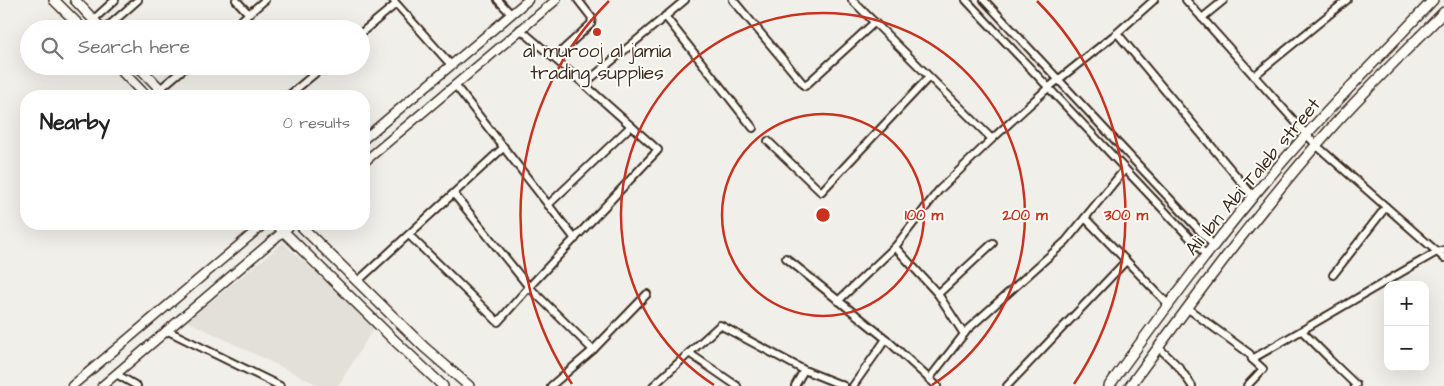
<!DOCTYPE html>
<html lang="en">
<head>
<meta charset="utf-8">
<style>
  body { margin:0; font-family:"Architects Daughter",sans-serif; background:#f2f2f2; color:#222 }
  .controls { position:absolute; right:15px; bottom:15px; display:grid; overflow:hidden; border-radius:10px; box-shadow:0 5px 20px #0002 }
  .controls button { width:45px; height:45px; display:grid; place-items:center; padding:0; border:0; border-bottom:1px solid #e0e0e0; background:#fff; color:#222; font:25px sans-serif }
  .list { margin:0; padding:0; list-style:none }
  h2 { display:flex; justify-content:space-between; align-items:center; height:65px; margin:0; padding:0 20px; font-size:21px }
  h2 small { font-size:16px; font-weight:400; color:#767676 }
  .icon { flex:none; width:28px; height:28px; fill:none; stroke:currentColor; stroke-width:2; stroke-linecap:round; stroke-linejoin:round }
  .map { position:relative; flex:none; width:1444px; height:386px; overflow:hidden }
  .search { position:absolute; background:#fff; box-shadow:0 5px 20px #0002; left:20px; top:20px; width:350px; height:55px; display:flex; align-items:center; gap:12px; box-sizing:border-box; padding:0 18px; border-radius:28px; color:#767676; font-size:19px }
  .panel { position:absolute; background:#fff; box-shadow:0 5px 20px #0002; left:20px; top:90px; width:350px; height:140px; border-radius:20px }
  .map>svg:first-child { display:block }
  .built { fill:#e3e0da }
  .lines { fill:none; stroke-linecap:round; stroke-linejoin:round }
  .minor-casing { stroke:#3b2a1e; stroke-width:10 }
  .tertiary-casing { stroke:#3b2a1e; stroke-width:11 }
  .secondary-casing { stroke:#3b2a1e; stroke-width:12 }
  .minor { stroke:#fdfcf7; stroke-width:6 }
  .tertiary { stroke:#fdfcf7; stroke-width:8 }
  .secondary { stroke:#fdfcf7; stroke-width:9 }
  .ring { fill:none; stroke:#c8321e; stroke-width:2.5 }
  .poi-dot { fill:#c8321e; stroke:#fdfcf7; stroke-width:2 }
  .labels { text-anchor:middle; dominant-baseline:central; stroke-width:4; stroke-linejoin:round; paint-order:stroke }
  .poi-label { font-size:19px; fill:#3b2a1e; stroke:#fdfcf7 }
  .street-label { font-size:19px; fill:#3b2a1e; stroke:#fdfcf7 }
  .centre { fill:#c8321e; stroke:#fdfcf7; stroke-width:2.5 }
  .ring-label { font-size:15px; text-anchor:middle; font-weight:bold; fill:#c8321e; stroke:#fdfcf7; stroke-width:4; stroke-linejoin:round; paint-order:stroke }
</style>
</head>
<body>
<div class="map">
<svg width="1444" height="386" viewBox="0 0 1444 386">
  <rect width="100%" height="100%" fill="#f1efea"/>
  <filter id="ink" filterUnits="userSpaceOnUse"><feTurbulence type="fractalNoise" baseFrequency=".02" numOctaves="2"/><feDisplacementMap in="SourceGraphic" scale="10" xChannelSelector="R" yChannelSelector="G"/><feConvolveMatrix kernelMatrix="1 2 1 2 8 2 1 2 1" color-interpolation-filters="sRGB"/></filter>
  <g filter="url(#ink)">
    <path class="built" d="M283,243l92,83 -37,60h-18l-133,-65z"/>
    <g class="lines">
      <defs>
        <g id="minor">
          <path d="M236,0l13,14"/>
          <path d="M393,0l58,65"/>
          <path d="M498,0l13,14"/>
          <path d="M733,0l72,86 70,-64"/>
          <path d="M852,0l140,139"/>
          <path d="M966,0l241,256"/>
          <path d="M984,0l230,246"/>
          <path d="M1186,0l130,145 128,113"/>
          <path d="M665,16l88,112"/>
          <path d="M1202,18l22,-18"/>
          <path d="M94,19l21,-19"/>
          <path d="M105,29l33,-29"/>
          <path d="M231,29l34,-29"/>
          <path d="M520,29l64,55 101,-84"/>
          <path d="M361,33l35,-29"/>
          <path d="M1117,33l136,163"/>
          <path d="M554,58l37,-34 1,-6 -14,-18"/>
          <path d="M1254,76l93,-76"/>
          <path d="M455,85l120,154"/>
          <path d="M160,89l27,-23"/>
          <path d="M288,96l36,-30"/>
          <path d="M768,141l53,51 108,-115"/>
          <path d="M454,194l75,93 64,63"/>
          <path d="M548,205l83,-79"/>
          <path d="M1085,218l84,87"/>
          <path d="M409,235l89,87 31,-35 129,-137 -74,-66"/>
          <path d="M895,247l43,47 26,40"/>
          <path d="M786,258l100,81 51,47"/>
          <path d="M1333,275l53,-68"/>
          <path d="M358,281l146,-134"/>
          <path d="M938,294l55,-51"/>
          <path d="M838,301l57,-54 44,-57 53,-51 56,-51 69,-55 37,-33"/>
          <path d="M1187,308l63,46 2,5 11,10 -16,17"/>
          <path d="M166,330l114,56"/>
          <path d="M1302,331l26,26"/>
          <path d="M1158,347l21,20 13,19"/>
          <path d="M689,353l48,33"/>
          <path d="M1252,359c62,-35 123,-72 185,-107l7,-2"/>
          <path d="M1330,360l26,25 -1,1"/>
          <path d="M116,374l21,12"/>
          <path d="M929,379l39,-50 98,-88 59,-72"/>
          <path d="M551,386l42,-36 54,-56"/>
          <path d="M653,386l67,-61 84,45 40,16"/>
          <path d="M795,386l9,-16"/>
          <path d="M853,386l33,-47"/>
          <path d="M1007,386l119,-125"/>
        </g>
        <g id="tertiary">
          <path d="M364,139l164,-139"/>
          <path d="M364,162l192,-162"/>
          <path d="M72,386l192,-162"/>
          <path d="M102,386l190,-162"/>
        </g>
        <g id="secondary">
          <path d="M54,0l29,29"/>
          <path d="M75,0l27,29"/>
          <path d="M117,66l29,30"/>
          <path d="M138,66l29,30"/>
          <path d="M276,224l117,115 50,47"/>
          <path d="M299,224l125,123 45,39"/>
          <path d="M1109,386c62,-86 126,-172 197,-251 41,-46 85,-90 127,-135"/>
          <path d="M1130,386c65,-89 130,-178 203,-260 35,-39 74,-76 111,-114"/>
        </g>
      </defs>
      <use href="#minor" class="minor-casing"/>
      <use href="#tertiary" class="tertiary-casing"/>
      <use href="#secondary" class="secondary-casing"/>
      <use href="#minor" class="minor"/>
      <use href="#tertiary" class="tertiary"/>
      <use href="#secondary" class="secondary"/>
    </g>
  </g>
  <g class="ring">
    <circle cx="823" cy="215" r="101"/>
    <path d="M714 385A202 202 0 1 1 932 385"/>
    <path d="M572 384A303 303 0 0 1 609 1M1037 1A303 303 0 0 1 1074 384"/>
  </g>
  <circle class="poi-dot" cx="597" cy="32" r="5"/>
  <g class="labels">
    <g class="poi-label">
      <text x="597" y="51">al murooj al jamia<tspan x="597" dy="22">trading supplies</tspan></text>
    </g>
    <g class="street-label">
      <text transform="translate(1253 177) rotate(-50)">Ali Ibn Abi Taleb street</text>
    </g>
  </g>
  <circle cx="823" cy="215" r="8" class="centre"/>
  <g class="ring-label">
    <text x="924" y="220">100 m</text>
    <text x="1025" y="220">200 m</text>
    <text x="1126" y="220">300 m</text>
  </g>
</svg>
<div class="controls">
<button>+</button>
<button>−</button>
</div>
<div class="search"><svg class="icon" aria-label="search" viewBox="0 0 24 24"><circle cx="10" cy="10" r="6"/><path d="M15 15l6 6"/></svg>Search here</div>
<section class="panel">
<h2>Nearby<small>0 results</small></h2>
<ul class="list">
</ul>
</section>
</div>
</body>
</html>
